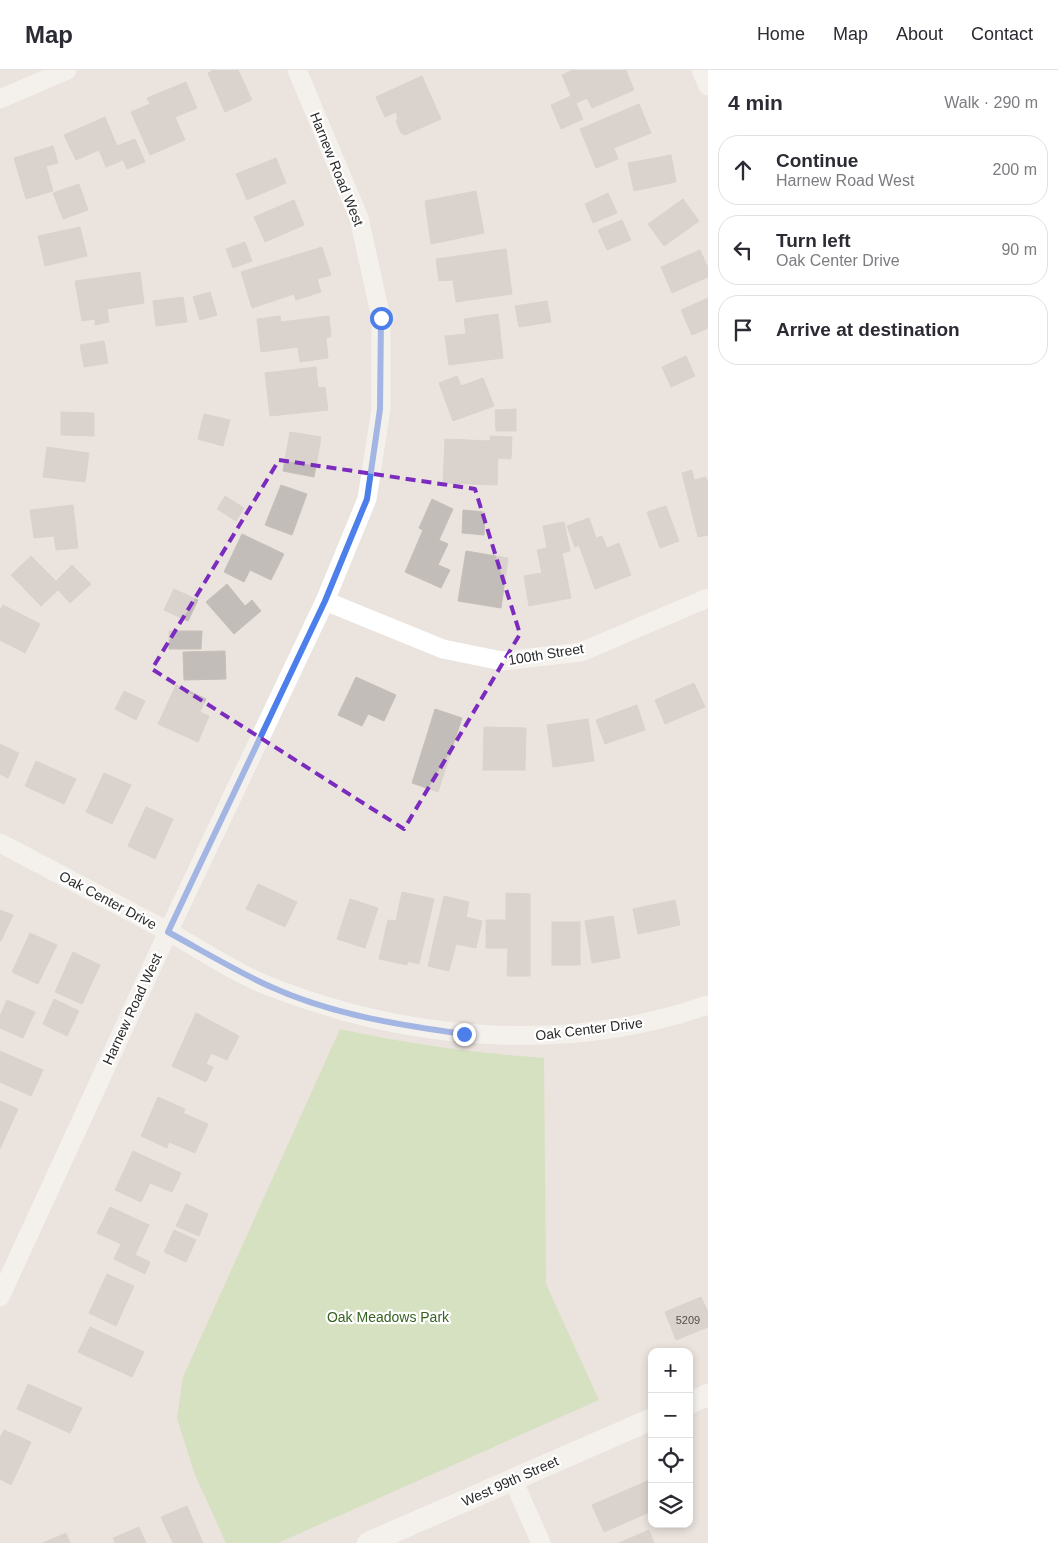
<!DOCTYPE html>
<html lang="en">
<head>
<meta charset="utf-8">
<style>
  body { margin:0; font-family:Arial,sans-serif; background:#f7f7f7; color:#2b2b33 }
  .controls { position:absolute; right:15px; bottom:15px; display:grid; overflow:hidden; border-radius:10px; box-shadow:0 2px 8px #0003 }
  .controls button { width:45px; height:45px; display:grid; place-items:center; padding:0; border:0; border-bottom:1px solid #e1e1e2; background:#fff; color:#2b2b33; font:25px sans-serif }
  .stop { position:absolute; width:15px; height:15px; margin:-11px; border:4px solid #4c7fea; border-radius:50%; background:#fff }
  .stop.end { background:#4c7fea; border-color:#fff; box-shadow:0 1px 5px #0008 }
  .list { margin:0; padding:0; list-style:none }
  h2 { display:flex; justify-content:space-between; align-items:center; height:65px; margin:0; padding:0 20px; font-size:21px }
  h2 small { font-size:16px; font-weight:400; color:#7c7c81 }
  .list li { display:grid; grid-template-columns:32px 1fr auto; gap:15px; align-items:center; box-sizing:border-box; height:70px; margin:0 10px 10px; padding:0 10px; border:1px solid #e1e1e2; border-radius:20px }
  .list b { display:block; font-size:19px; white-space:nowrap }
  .list p { margin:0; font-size:16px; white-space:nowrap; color:#7c7c81 }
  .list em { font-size:16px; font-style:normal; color:#7c7c81 }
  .icon { flex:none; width:28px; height:28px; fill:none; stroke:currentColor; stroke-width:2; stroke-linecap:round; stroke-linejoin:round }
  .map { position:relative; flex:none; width:708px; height:1473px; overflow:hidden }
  header { display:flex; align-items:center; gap:30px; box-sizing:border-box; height:70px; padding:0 25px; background:#fff; border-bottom:1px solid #e1e1e2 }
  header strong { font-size:24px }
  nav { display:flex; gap:28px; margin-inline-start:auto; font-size:18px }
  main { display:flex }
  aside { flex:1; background:#fff }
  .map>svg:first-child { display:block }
  .green { fill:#bcdd9f }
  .building { fill:#c3bdba; stroke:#c6bfb7 }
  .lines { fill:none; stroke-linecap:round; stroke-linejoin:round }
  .minor { stroke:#fff; stroke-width:19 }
  .tertiary { stroke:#fff; stroke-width:22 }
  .route { stroke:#4c7fea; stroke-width:6 }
  .marked { fill:none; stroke:#7b2cbf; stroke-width:4; stroke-dasharray:10 6; stroke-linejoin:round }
  .labels { text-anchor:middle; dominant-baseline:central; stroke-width:4.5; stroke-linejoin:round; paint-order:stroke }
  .number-label { font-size:11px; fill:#504f4e }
  .street-label { font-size:14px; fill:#2a2a2a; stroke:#fff }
  .park-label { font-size:14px; fill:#376121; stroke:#fff }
</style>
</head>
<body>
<header>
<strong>Map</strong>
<nav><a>Home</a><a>Map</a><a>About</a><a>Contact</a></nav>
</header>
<main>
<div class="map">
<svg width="708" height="1473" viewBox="0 0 708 1473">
  <rect width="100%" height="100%" fill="#ebe3dd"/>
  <path class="green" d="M340,959c69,15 134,24 204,29l2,226 53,116 -321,143h-52l-31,-68 -18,-57 6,-41z"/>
  <g class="building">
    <path d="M214,0h24l14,30 -27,12 -17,-39z"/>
    <path d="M573,0h53l8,20 -42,18 -5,-10 -11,5 7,16 -22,10 -10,-24 20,-9 -9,-21z"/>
    <path d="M422,6l19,43 -36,16 -4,-2 -5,-12 2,-3 -2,-6 -11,5 -9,-20z"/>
    <path d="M186,12l11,26 -22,9 10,23 -35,15 -19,-43 19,-8 -3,-6z"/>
    <path d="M639,34l12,29 -37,15 4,11 -22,9 -16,-39z"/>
    <path d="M105,47l12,29 18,-7 10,23 -18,7 -4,-9 -17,7 -7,-17 -23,10 -12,-25z"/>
    <path d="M53,76l5,17 -12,3 7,25 -27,8 -12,-41z"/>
    <path d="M671,85l5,27 -42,9 -6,-28z"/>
    <path d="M276,88l10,25 -39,17 -11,-26z"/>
    <path d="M79,114l9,26 -25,9 -10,-26z"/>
    <path d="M476,121l8,42 -53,11 -6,-43z"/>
    <path d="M608,123l9,20 -24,10 -8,-19z"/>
    <path d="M683,129l16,22 -35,25 -16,-22z"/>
    <path d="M294,130l10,25 -39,17 -11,-25z"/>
    <path d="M622,150l9,20 -24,10 -9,-20z"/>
    <path d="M80,157l7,29 -42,10 -7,-30z"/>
    <path d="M245,172l7,19 -19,7 -7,-19z"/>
    <path d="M322,177l9,28 -14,4 4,13 -25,8 -2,-6 -42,14 -11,-36z"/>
    <path d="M506,179l6,45 -56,8 -3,-22 -14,1 -3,-22z"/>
    <path d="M700,180l8,18v9l-36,16 -11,-26z"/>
    <path d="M140,202l4,31 -37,6 2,13 -14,3v-6l-13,2 -7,-40z"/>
    <path d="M210,222l7,23 -17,5 -7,-23z"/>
    <path d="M183,227l4,25 -31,4 -3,-25z"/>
    <path d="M708,228v30l-16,7 -11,-25z"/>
    <path d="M547,231l4,21 -32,5 -4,-21z"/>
    <path d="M498,244l5,44 -54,7 -4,-29 21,-2 -2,-15z"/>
    <path d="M280,246l1,6 48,-6 2,21h-5l2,21 -28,4 -2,-15 -37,5 -4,-33z"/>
    <path d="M104,271l4,22 -24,4 -4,-22z"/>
    <path d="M686,286l9,20 -24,11 -9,-20z"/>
    <path d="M316,297l2,21 7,-1 3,23 -58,6 -5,-43z"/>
    <path d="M457,306l4,10 22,-8 11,28 -41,15 -14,-38z"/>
    <path d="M516,339v22h-20l-1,-21z"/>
    <path d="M61,342l33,1v23l-33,-1z"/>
    <path d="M204,344l26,6 -7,26 -25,-7z"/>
    <path d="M290,362l31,5 -7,40 -31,-6z"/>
    <path d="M490,366l22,1 -1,22 -13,-1 -1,27 -54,-2 2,-44 45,2z"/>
    <path d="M47,377l42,6 -4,29 -42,-5z"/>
    <path d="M692,400l2,10 12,-3 2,7v51l-10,2 -16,-64z"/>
    <path d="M281,415l26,9 -15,41 -27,-10z"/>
    <path d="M225,426l19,12 -8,13 -19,-12z"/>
    <path d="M432,429l21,10 -14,31 9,4 -10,21 12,5 -9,18 -36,-16 18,-42 -4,-2z"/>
    <path d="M73,435l5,43 -22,2 -2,-14 -20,2 -4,-28z"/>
    <path d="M666,436l13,35 -19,7 -13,-36z"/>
    <path d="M463,440l22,2 -1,23 -22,-2z"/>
    <path d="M589,448l7,20 6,-2 5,12 12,-5 12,32 -36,14 -16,-44 -4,2 -8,-21z"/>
    <path d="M564,452l6,29 -8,2 9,45 -42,8 -5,-30 18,-3 -5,-23 10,-2 -4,-22z"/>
    <path d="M242,464l42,20 -13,26 -21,-10 -6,12 -20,-10z"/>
    <path d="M466,481l42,7 -7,50 -43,-7z"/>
    <path d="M31,486l25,25 16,-16 19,19 -21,19 -12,-13 -17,16 -30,-31z"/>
    <path d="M227,514l18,22 7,-6 9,11 -27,23 -28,-32z"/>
    <path d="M174,519l24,11 -10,21 -24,-11z"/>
    <path d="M3,535l37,19 -15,29 -25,-13v-30z"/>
    <path d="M169,561h33l-1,18h-32z"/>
    <path d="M225,581l1,28 -42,1 -1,-28z"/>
    <path d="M356,607l40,18 -12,26 -16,-7 -6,12 -24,-11z"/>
    <path d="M694,613l11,24 -40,17 -10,-24z"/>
    <path d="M176,615l30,14 -6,13 9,4 -11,26 -40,-18z"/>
    <path d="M124,621l21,10 -9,19 -21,-11z"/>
    <path d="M637,635l8,25 -40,14 -9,-24z"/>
    <path d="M435,639l27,9 -24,74 -26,-9z"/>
    <path d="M588,649l6,42 -41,6 -6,-42z"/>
    <path d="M484,657l42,1 -1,42h-42z"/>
    <path d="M0,674l19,9 -11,25 -8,-4z"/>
    <path d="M36,691l40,18 -12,25 -39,-18z"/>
    <path d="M104,703l27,12 -19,39 -26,-12z"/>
    <path d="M146,737l27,12 -18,40 -27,-13z"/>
    <path d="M258,814l39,18 -12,25 -39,-18z"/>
    <path d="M402,822l32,7 -15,65 -11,-3 -1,4 -28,-6 9,-39 8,1z"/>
    <path d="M506,823l24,1v82h-23l1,-28h-22v-28h20z"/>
    <path d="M444,826l25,6 -3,15 16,4 -6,27 -20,-4 -7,27 -21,-5z"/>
    <path d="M350,829l28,9 -13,40 -28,-9z"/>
    <path d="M675,830l5,25 -42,9 -5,-25z"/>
    <path d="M0,840l13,5 -12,26 -1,-1z"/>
    <path d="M613,846l7,42 -28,5 -7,-42z"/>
    <rect x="552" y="852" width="28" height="43"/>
    <path d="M30,863l27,12 -19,39 -26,-12z"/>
    <path d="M73,882l27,13 -18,39 -27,-12z"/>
    <path d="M54,929l25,12 -12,25 -24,-12z"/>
    <path d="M7,930l28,12 -12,26 -23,-10v-12z"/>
    <path d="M196,943l43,23 -12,24 -16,-7 -5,11 7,3 -7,15 -34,-16z"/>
    <path d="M0,981l43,19 -12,26 -31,-14z"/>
    <path d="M158,1027l27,12 -2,4 25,11 -13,29 -26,-11 -2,6 -26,-12z"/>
    <path d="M0,1031l18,8 -18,40z"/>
    <path d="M133,1081l48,22 -9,19 -22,-9 -9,19 -26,-12z"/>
    <path d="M186,1134l22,10 -9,22 -23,-10z"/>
    <path d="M110,1137l39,18 -14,30 15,7 -5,12 -31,-15 7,-15 -24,-11z"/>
    <path d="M174,1160l22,10 -10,22 -22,-10z"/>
    <path d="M107,1204l27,12 -18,40 -27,-13z"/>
    <path d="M701,1227l7,15v15l-32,13 -11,-28z"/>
    <path d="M90,1257l54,25 -12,25 -54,-25z"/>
    <path d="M28,1314l54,24 -12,25 -53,-24z"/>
    <path d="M4,1360l27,12 -20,43 -11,-6v-41z"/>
    <path d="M652,1409v32l-48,21 -12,-27z"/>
    <path d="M187,1436l16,37h-30l-12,-26z"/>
    <path d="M139,1457l7,16h-31l-2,-5z"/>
    <path d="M649,1460l5,13h-35z"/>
    <path d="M66,1463l4,10h-27z"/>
  </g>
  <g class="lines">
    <g class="minor">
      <path d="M701,0l7,16"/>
      <path d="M0,29l67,-29"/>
      <path d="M325,531l118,48 59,12 79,-9 127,-54"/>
      <path d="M0,773c57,30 114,60 171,90 32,18 66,41 100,54 139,54 295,67 437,18"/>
      <path d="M0,1227l168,-365 157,-331 42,-102 14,-90v-91l-22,-100 -62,-148"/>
      <path d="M513,1410l28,63"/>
    </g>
    <g class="tertiary">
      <path d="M689,1333l19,-8"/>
      <path d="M368,1473l284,-124"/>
    </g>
  </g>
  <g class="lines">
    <path class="route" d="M381,248l-1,91 -13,90 -42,102 -157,331c33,18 66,38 101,54 61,28 129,39 195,48"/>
  </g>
  <path d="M0 0H708V1473H0ZM279,390l196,29 45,145 -116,195 -252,-160z" fill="#ebe3dd" fill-opacity=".55" fill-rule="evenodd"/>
  <path class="marked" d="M279,390l196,29 45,145 -116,195 -252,-160z"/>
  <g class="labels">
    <g class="number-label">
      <text x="688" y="1250">5209</text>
    </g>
    <g class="street-label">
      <text transform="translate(337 99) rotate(68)">Harnew Road West</text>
      <text transform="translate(546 584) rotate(-9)">100th Street</text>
      <text transform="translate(108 830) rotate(28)">Oak Center Drive</text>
      <text transform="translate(132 939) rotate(-65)">Harnew Road West</text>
      <text transform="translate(589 959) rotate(-7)">Oak Center Drive</text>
      <text transform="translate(510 1411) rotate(-24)">West 99th Street</text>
    </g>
    <g class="park-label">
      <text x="388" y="1247">Oak Meadows Park</text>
    </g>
  </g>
</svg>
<div class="controls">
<button>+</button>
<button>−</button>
<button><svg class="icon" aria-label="locate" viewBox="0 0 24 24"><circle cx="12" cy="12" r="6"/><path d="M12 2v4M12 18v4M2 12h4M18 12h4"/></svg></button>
<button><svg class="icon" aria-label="layers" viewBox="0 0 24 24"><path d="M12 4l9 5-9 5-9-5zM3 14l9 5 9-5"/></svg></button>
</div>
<div class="stop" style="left:381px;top:248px"></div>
<div class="stop end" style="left:464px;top:964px"></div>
</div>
<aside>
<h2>4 min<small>Walk · 290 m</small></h2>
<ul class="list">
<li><svg class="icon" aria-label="ahead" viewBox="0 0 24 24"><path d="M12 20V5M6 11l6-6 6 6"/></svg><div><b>Continue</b><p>Harnew Road West</p></div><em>200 m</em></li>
<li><svg class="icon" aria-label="left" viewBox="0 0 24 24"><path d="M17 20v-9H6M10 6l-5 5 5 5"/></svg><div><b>Turn left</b><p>Oak Center Drive</p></div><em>90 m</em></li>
<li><svg class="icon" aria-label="arrive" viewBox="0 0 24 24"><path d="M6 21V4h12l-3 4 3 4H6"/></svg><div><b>Arrive at destination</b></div></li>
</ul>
</aside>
</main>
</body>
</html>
